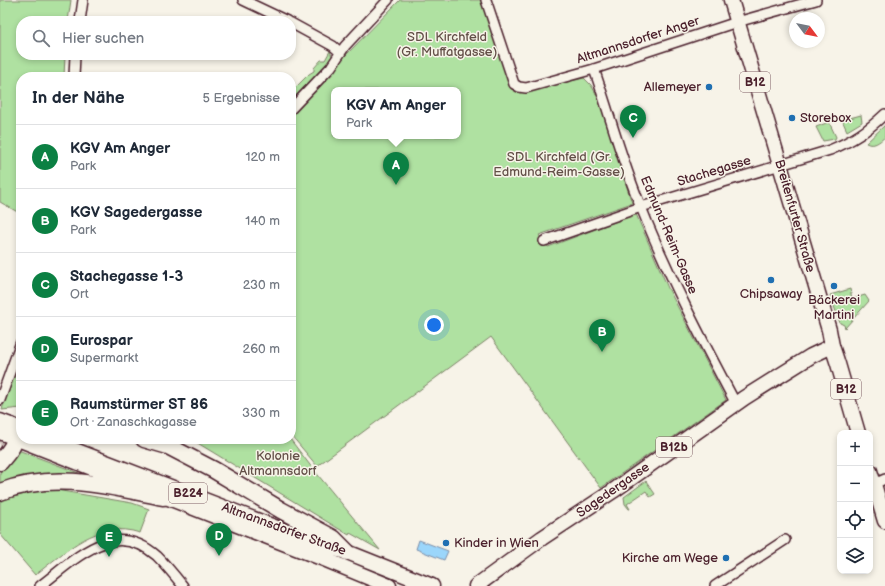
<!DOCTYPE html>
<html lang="de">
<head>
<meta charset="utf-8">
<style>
  body { margin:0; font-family:"Balsamiq Sans",sans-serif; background:#f6f6f7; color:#1f2937 }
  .controls { position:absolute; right:12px; bottom:12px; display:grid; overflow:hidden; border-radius:8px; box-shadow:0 2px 6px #0003 }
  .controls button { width:36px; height:36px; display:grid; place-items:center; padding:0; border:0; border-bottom:1px solid #e0e1e3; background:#fff; color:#1f2937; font:20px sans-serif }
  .compass { position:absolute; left:789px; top:12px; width:36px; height:36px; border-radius:50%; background:#fff; box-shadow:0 2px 6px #0003; rotate:122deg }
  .you { position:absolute; left:434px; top:325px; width:14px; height:14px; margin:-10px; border:3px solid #fff; border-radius:50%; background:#1a73e8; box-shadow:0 0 0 6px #1a73e833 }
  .badge { display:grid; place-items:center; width:26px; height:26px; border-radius:50%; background:#0b8043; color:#fff; font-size:13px; font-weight:700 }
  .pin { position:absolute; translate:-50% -33px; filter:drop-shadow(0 1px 2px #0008) }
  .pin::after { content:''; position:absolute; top:21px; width:14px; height:12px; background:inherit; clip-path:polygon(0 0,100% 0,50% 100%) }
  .popup { position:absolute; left:331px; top:87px; width:130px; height:52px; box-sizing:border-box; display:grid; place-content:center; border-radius:8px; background:#fff; filter:drop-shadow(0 1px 3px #0005); font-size:13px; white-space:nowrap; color:#747a83 }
  .popup b { font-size:15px; color:#1f2937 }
  .popup::after { content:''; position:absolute; left:50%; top:100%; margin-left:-8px; border:8px solid transparent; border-top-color:#fff }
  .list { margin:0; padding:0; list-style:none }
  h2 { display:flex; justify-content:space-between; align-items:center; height:52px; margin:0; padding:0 16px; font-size:17px }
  h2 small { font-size:13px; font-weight:400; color:#747a83 }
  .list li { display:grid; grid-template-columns:26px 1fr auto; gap:12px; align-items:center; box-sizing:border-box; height:64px; padding:0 16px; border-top:1px solid #e0e1e3 }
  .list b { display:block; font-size:15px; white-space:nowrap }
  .list p { margin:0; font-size:13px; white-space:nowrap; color:#747a83 }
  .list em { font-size:13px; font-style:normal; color:#747a83 }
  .icon { flex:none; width:22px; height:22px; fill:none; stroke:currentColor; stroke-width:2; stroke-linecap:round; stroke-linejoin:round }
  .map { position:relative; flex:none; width:885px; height:586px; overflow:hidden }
  .search { position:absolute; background:#fff; box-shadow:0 2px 6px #0003; left:16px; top:16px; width:280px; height:44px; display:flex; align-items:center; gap:10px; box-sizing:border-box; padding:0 14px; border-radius:16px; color:#747a83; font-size:15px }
  .panel { position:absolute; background:#fff; box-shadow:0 2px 6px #0003; left:16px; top:72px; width:280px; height:372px; border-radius:16px }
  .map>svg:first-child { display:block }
  .green { fill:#afe1a1; stroke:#7c8066; fill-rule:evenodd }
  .water { fill:#9bd6fb; stroke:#7b8da8 }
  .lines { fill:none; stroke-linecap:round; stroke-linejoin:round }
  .motorway-tunnel { stroke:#d4c9c2; stroke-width:16; stroke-dasharray:16 8; stroke-linecap:butt }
  .minor-casing { stroke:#4a1f2b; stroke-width:12 }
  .primary-casing { stroke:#4a1f2b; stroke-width:17 }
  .motorway-casing { stroke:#4a1f2b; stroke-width:19 }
  .minor { stroke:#f7f3e8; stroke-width:9 }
  .primary { stroke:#f7f3e8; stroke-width:14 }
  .motorway { stroke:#f7f3e8; stroke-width:16 }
  .poi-dot { fill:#1f6fb2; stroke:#f7f3e8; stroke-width:1.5 }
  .labels { text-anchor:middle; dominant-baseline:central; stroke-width:3; stroke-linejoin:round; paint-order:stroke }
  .shield { fill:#f7f3e8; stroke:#7e5f64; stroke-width:1 }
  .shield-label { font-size:12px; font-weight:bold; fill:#4a1f2b }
  .park-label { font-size:13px; fill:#635048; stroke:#f7f3e8 }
  .street-label { font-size:13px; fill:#4a1f2b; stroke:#f7f3e8 }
  .poi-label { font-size:13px; fill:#4a1f2b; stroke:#f7f3e8; text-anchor:end }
</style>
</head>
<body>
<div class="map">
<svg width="885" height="586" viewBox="0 0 885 586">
  <rect width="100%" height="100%" fill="#f7f3e8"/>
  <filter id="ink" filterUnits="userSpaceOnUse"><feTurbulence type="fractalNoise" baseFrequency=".025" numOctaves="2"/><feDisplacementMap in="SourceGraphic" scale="8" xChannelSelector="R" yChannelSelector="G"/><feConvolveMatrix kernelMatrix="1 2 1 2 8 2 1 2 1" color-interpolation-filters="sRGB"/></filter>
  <g filter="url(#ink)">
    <g class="green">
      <path d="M0,0h71l-3,21h-47v34h44l-1,22h-43v137l-21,-12z"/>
      <path d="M400,0h84l28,86 13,6 59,-14 7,7 7,12 34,106 -93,32 9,12 88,-33 32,74 58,112 -125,88 -110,-151 -174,129 -26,-31v-324zM334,90h124v46h-124z"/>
      <path d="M330,51l3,8 -42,47v-14l18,-18 5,-3v-3l7,-8h4z"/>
      <path d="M861,115l1,7 -15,9 -5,-11z"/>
      <path d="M829,122l7,15 -1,2 -12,2 -7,-14z"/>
      <path d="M885,125v12c-6,5 -11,10 -19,6z"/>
      <path d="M850,289l2,10 13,-4 4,6 -24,27 -1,-3 -4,-2 -10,-28z"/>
      <path d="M21,347v61l-19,2 8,-31z"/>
      <path d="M191,439h99l23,30 67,81 -30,-17 -1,2z"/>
      <path d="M18,450l66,25 3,1 -87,9v-13z"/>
      <path d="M646,481l9,13 -5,3 -4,-6 -19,13 3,5h-1l-4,-5 -1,-7z"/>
      <path d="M56,490l76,13 17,6 -9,24c-43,-14 -73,18 -105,42l-35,-41v-33l31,-9z"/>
    </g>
    <path class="water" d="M419,540l29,11 -4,9 -28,-11z"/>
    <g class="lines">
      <path class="motorway-tunnel" d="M0,445l21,-7"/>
      <defs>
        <g id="minor">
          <path d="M243,0l44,21"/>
          <path d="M486,0l28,84 5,3 7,1 68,-19 143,-47 79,-22"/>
          <path d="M80,21l3,-21"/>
          <path d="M291,23l42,23 7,6"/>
          <path d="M594,69c16,46 28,93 47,138 27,68 61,133 95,197"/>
          <path d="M74,77l1,-22"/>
          <path d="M291,109l40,-42 14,-21 43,-46"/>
          <path d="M544,241l97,-34 189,-57c24,-10 36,-18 55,-36"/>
          <path d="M0,400l21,-58"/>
          <path d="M874,484l11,-5"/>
          <path d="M40,586c35,-26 73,-69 117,-30 9,9 18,20 26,30"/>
          <path d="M715,586l70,-46"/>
        </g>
        <g id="primary">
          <path d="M731,0l98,330 3,16 6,18 20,69"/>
          <path d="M0,421l21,8"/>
          <path d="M0,432l324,127 65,27"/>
          <path d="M46,439l283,109 18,4 85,34"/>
          <path d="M870,471l15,50"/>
          <path d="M476,586l66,-48 71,-47 131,-93 67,-42 21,-10"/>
        </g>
        <g id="motorway">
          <path d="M144,439l24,7 46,24 67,40 52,28 14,14"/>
          <path d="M0,462c11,-13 19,-19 11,-36"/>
          <path d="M0,492c54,-21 108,-6 163,5"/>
        </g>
      </defs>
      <use href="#minor" class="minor-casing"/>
      <use href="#primary" class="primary-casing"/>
      <use href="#motorway" class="motorway-casing"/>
      <use href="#minor" class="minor"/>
      <use href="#primary" class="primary"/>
      <use href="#motorway" class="motorway"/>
    </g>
  </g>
  <g class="poi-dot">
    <circle cx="709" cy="87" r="4"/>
    <circle cx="792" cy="118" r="4"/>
    <circle cx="771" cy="280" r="4"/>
    <circle cx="834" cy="286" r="4"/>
    <circle cx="446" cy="543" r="4"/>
    <circle cx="726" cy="558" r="4"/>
  </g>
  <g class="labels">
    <g class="shield">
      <rect x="740" y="72" width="30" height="20" rx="3"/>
      <rect x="831" y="379" width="30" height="20" rx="3"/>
      <rect x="656" y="437" width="36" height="20" rx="3"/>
      <rect x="169" y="483" width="38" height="20" rx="3"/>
    </g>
    <g class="shield-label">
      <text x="755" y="82">B12</text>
      <text x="846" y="389">B12</text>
      <text x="674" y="447">B12b</text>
      <text x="188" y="493">B224</text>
    </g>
    <g class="park-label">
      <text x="447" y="37">SDL Kirchfeld<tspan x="447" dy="15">(Gr. Muffatgasse)</tspan></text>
      <text x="559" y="157">SDL Kirchfeld (Gr.<tspan x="559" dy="15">Edmund-Reim-Gasse)</tspan></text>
      <text x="278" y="456">Kolonie<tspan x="278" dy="15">Altmannsdorf</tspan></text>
    </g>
    <g class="street-label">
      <text transform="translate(638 40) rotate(-18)">Altmannsdorfer Anger</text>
      <text transform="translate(714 171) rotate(-17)">Stachegasse</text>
      <text transform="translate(795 216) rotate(74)">Breitenfurter Straße</text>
      <text transform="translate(669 235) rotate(67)">Edmund-Reim-Gasse</text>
      <text transform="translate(613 490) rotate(-35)">Sagedergasse</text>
      <text transform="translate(284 529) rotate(20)">Altmannsdorfer Straße</text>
    </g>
    <g class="poi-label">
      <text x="701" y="87">Allemeyer</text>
      <text x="800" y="118" text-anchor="start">Storebox</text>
      <text x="771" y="294" text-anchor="middle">Chipsaway</text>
      <text x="834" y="300" text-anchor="middle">Bäckerei<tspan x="834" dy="15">Martini</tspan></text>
      <text x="454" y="543" text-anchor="start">Kinder in Wien</text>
      <text x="718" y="558">Kirche am Wege</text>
    </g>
  </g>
</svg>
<div class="controls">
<button>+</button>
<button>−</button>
<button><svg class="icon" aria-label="locate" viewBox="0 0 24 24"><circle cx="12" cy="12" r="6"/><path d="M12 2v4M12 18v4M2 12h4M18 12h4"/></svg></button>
<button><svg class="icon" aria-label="layers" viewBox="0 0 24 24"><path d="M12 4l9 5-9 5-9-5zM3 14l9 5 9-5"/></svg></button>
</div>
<svg class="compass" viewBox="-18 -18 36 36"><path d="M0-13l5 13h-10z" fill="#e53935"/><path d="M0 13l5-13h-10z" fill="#747a83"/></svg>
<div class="you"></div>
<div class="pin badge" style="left:396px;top:185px">A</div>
<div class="popup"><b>KGV Am Anger</b>Park</div>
<div class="pin badge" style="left:602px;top:352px">B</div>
<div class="pin badge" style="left:633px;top:138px">C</div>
<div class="pin badge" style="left:219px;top:556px">D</div>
<div class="pin badge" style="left:109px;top:557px">E</div>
<div class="search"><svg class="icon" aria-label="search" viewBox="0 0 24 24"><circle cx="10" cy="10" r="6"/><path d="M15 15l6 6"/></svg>Hier suchen</div>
<section class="panel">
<h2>In der Nähe<small>5 Ergebnisse</small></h2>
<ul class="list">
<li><span class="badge">A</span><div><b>KGV Am Anger</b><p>Park</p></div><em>120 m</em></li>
<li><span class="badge">B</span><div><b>KGV Sagedergasse</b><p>Park</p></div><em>140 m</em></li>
<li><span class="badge">C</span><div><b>Stachegasse 1-3</b><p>Ort</p></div><em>230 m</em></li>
<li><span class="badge">D</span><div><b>Eurospar</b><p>Supermarkt</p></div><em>260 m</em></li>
<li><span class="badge">E</span><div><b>Raumstürmer ST 86</b><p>Ort · Zanaschkagasse</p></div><em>330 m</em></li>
</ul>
</section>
</div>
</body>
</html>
